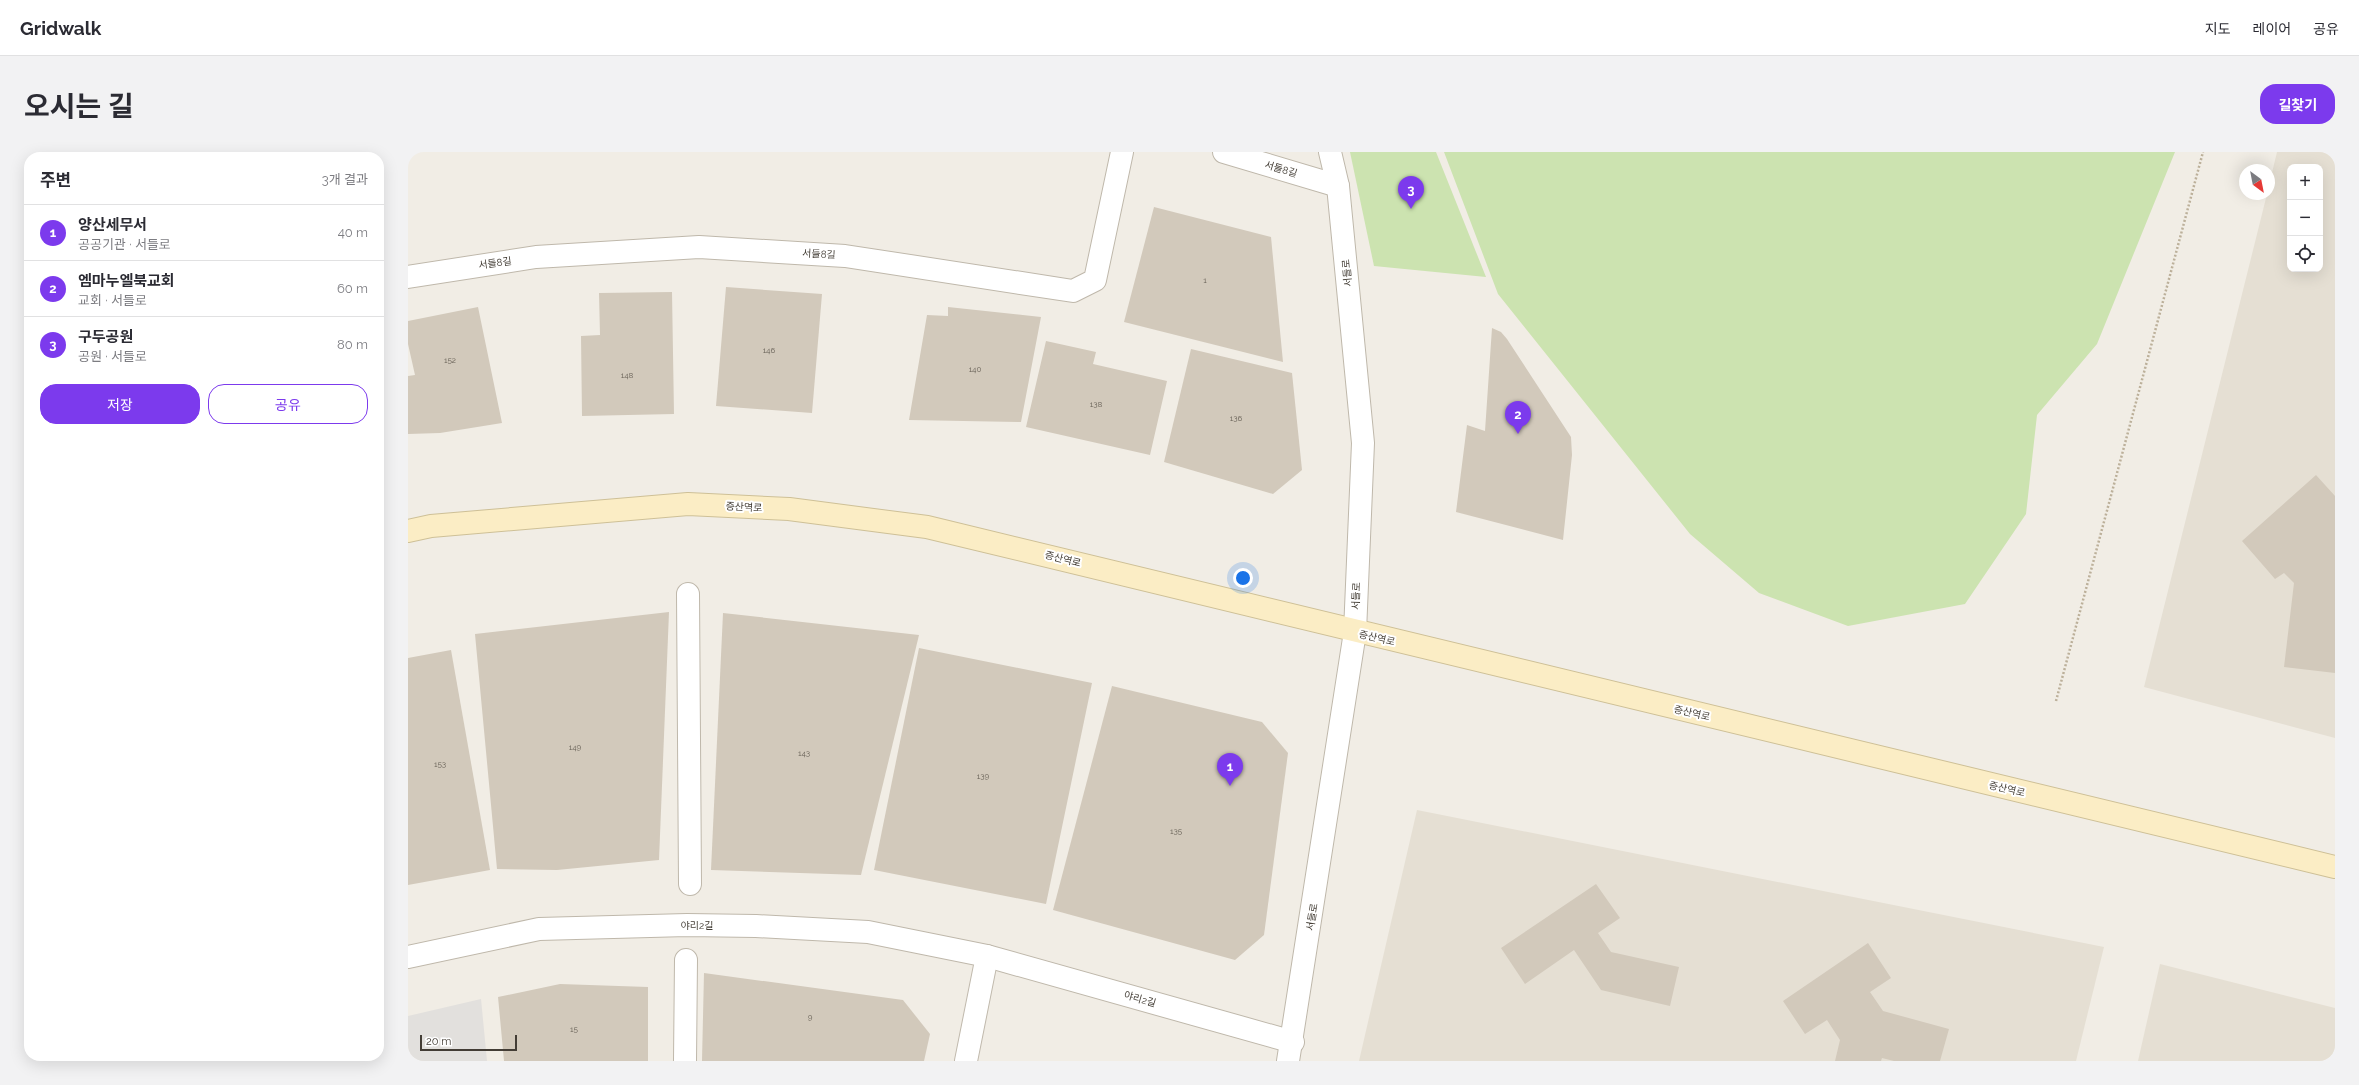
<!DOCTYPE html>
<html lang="ko">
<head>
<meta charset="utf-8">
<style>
  body { margin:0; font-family:Raleway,"Noto Sans KR",sans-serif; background:#f2f2f3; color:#2b2b33 }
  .controls { position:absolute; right:12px; top:12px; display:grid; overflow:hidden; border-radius:8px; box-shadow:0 4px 16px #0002 }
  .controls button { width:36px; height:36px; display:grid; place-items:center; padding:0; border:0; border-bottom:1px solid #e1e1e2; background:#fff; color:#2b2b33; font:20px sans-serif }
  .compass { position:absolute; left:1831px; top:12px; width:36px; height:36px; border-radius:50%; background:#fff; box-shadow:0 4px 16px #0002; rotate:148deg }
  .scale { position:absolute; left:12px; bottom:10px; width:97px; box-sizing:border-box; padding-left:4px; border:2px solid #433d35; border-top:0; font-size:11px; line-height:14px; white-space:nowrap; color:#433d35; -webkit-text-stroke:3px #fff; paint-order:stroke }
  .you { position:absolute; left:835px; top:426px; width:14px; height:14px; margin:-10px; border:3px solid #fff; border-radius:50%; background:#1a73e8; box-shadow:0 0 0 6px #1a73e833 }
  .badge { display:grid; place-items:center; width:26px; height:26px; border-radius:50%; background:#7c3aed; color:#fff; font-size:13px; font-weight:700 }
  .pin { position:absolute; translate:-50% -33px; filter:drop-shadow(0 1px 2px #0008) }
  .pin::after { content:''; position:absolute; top:21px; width:14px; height:12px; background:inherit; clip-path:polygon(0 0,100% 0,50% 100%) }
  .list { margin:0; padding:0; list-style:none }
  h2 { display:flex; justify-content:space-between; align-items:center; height:52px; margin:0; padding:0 16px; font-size:17px }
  h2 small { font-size:13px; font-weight:400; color:#7c7c81 }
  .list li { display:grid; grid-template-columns:26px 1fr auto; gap:12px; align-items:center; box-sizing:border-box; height:56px; padding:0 16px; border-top:1px solid #e1e1e2 }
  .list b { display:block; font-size:15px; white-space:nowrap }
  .list p { margin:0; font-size:13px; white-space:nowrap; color:#7c7c81 }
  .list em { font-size:13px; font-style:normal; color:#7c7c81 }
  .actions { display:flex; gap:8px; padding:12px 16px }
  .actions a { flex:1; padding:9px 0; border:1px solid #7c3aed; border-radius:16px; text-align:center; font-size:14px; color:#7c3aed }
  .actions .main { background:#7c3aed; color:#fff }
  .icon { flex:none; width:22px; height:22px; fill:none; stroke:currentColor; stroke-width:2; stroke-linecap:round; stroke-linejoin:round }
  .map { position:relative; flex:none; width:1927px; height:909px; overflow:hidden; border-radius:16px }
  header { display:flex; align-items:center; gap:24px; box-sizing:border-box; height:56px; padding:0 20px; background:#fff; border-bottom:1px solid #e1e1e2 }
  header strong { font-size:19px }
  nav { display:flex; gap:22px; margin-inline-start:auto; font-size:14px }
  .intro { display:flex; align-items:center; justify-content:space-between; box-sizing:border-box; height:96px; padding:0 24px }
  h1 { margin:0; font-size:28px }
  .button { padding:10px 18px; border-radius:16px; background:#7c3aed; color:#fff; font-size:14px; font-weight:700 }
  main { display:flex; gap:24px; padding:0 24px }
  aside { flex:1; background:#fff; border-radius:16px; box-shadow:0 4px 16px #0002 }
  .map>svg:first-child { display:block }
  .residential { fill:#e5dfd3; fill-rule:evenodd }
  .green { fill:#cce3b0 }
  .parking { fill:#e2e0dd }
  .building { fill:#d2c9bb }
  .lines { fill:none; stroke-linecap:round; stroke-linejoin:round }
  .street-casing { stroke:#bfb8ab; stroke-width:24 }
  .secondary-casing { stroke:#cec097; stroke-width:24 }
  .path { stroke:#bcb09a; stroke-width:2.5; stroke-dasharray:2 2; stroke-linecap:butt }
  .street { stroke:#fff; stroke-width:22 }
  .secondary { stroke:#fbedc5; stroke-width:22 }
  .labels { text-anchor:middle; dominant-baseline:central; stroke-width:4; stroke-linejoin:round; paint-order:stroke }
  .number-label { font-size:8px; fill:#676056 }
  .street-label { font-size:10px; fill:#433d35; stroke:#fff }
</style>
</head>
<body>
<header>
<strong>Gridwalk</strong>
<nav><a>지도</a><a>레이어</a><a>공유</a></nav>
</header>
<div class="intro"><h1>오시는 길</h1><a class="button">길찾기</a></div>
<main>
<aside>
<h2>주변<small>3개 결과</small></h2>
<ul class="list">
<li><span class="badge">1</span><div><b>양산세무서</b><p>공공기관 · 서들로</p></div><em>40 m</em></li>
<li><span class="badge">2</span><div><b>엠마누엘북교회</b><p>교회 · 서들로</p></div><em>60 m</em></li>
<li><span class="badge">3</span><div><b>구두공원</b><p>공원 · 서들로</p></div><em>80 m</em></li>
</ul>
<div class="actions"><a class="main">저장</a><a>공유</a></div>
</aside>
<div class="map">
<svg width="1927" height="909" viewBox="0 0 1927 909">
  <rect width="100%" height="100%" fill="#f1ede5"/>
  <g class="residential">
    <path d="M1869,0h58v586l-191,-51 123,-493h2v-9zM1882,15h30v102h-30z"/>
    <path d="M1009,658l687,137 -28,114h-717z"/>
    <path d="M1752,812l175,44v53h-197z"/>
  </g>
  <g class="green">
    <path d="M942,0h86l50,125 -112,-11z"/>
    <path d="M1036,0h731l-78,192 -60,71 -11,99 -61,90 -117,22 -89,-33 -69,-59 -192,-240z"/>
  </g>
  <path class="parking" d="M73,847l6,62h-79v-45z"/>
  <g class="building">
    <path d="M746,55l117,30 12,125 -159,-40z"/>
    <path d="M318,135l96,7 -10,119 -96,-7z"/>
    <path d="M264,140l2,122 -92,2 -1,-80 19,-1 -1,-42z"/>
    <path d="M70,155l24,116 -62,10 -32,1v-58l7,-1 -7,-31v-23z"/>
    <path d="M540,155l93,10 -20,105 -112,-2 18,-105 21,1z"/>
    <path d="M1084,176l9,4 6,7 64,98 1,18 -9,85 -107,-28 11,-87 18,6z"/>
    <path d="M638,189l50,11 -3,12 74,17 -17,74 -124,-28z"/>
    <path d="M783,197l101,24 10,97 -29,24 -109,-32z"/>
    <path d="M1908,323l19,21v177l-51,-6 10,-84 -10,-10 -9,6 -33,-38z"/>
    <path d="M261,460l-10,248 -102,10 -60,-1 -22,-235z"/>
    <path d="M315,461l196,22 -58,240 -150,-5z"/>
    <path d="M511,496l173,35 -46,221 -172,-34z"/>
    <path d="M43,498l39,220 -82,15v-227z"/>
    <path d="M704,534l150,36 26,31 -24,182 -29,25 -182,-50z"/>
    <path d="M1188,732l24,34 -22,15 13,19 68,15 -9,39 -69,-16 -27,-40 -49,34 -24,-36z"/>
    <path d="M1460,791l23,35 -21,14 13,19 66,18 -9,32h-46l-12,-3 -1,3h-46l5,-21 -13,-20 -22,14 -22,-33z"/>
    <path d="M296,821l199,27 27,34 -6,27h-222z"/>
    <path d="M152,832l88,3v74h-144l-6,-64z"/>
  </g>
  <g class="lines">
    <defs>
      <g id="street">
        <path d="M816,0l114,34"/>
        <path d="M0,125l128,-20 163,-10 146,9 228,35 22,-11 27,-128"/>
        <path d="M280,442l2,290"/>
        <path d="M0,805l131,-28 148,-4 69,1 112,6 119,24 306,86"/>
        <path d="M277,909l1,-101"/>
        <path d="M558,909l21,-105"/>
        <path d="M880,909l67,-429 8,-189 -25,-257 -8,-34"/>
      </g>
      <path id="secondary" d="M0,379l23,-5 257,-22 101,5 138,18 1408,340"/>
    </defs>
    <use href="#street" class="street-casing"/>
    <use href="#secondary" class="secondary-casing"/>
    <path class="path" d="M1648,549l147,-549"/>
    <use href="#street" class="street"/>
    <use href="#secondary" class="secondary"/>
  </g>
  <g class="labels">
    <g class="number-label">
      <text x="797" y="128">1</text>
      <text x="361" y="198">146</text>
      <text x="42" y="208">152</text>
      <text x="567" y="217">140</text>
      <text x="219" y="223">148</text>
      <text x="688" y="252">138</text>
      <text x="828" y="266">136</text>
      <text x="167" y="595">149</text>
      <text x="396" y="601">143</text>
      <text x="32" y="612">153</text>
      <text x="575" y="624">139</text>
      <text x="768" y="679">135</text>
      <text x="402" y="865">9</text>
      <text x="166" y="877">15</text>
    </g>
    <g class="street-label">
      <text transform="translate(873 17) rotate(17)">서들8길</text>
      <text transform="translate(411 102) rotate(3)">서들8길</text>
      <text transform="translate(87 111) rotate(-8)">서들8길</text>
      <text transform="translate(939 121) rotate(-95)">서들로</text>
      <text transform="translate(336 355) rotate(3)">증산역로</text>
      <text transform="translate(655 407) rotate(14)">증산역로</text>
      <text transform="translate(948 444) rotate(-88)">서들로</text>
      <text transform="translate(969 486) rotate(13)">증산역로</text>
      <text transform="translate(1284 561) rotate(13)">증산역로</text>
      <text transform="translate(1599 637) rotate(13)">증산역로</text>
      <text transform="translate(904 765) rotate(-81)">서들로</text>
      <text x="289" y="773">야리2길</text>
      <text transform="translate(732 847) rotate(16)">야리2길</text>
    </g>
  </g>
</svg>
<div class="controls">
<button>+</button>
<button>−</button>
<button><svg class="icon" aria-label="locate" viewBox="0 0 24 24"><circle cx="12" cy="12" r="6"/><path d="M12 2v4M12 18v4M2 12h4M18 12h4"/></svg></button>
</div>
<svg class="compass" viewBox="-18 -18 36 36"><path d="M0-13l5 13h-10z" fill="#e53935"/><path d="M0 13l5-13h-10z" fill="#7c7c81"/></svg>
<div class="scale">20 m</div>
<div class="you"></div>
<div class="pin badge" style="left:822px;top:634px">1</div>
<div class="pin badge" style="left:1110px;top:282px">2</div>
<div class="pin badge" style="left:1003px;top:57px">3</div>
</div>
</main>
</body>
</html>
